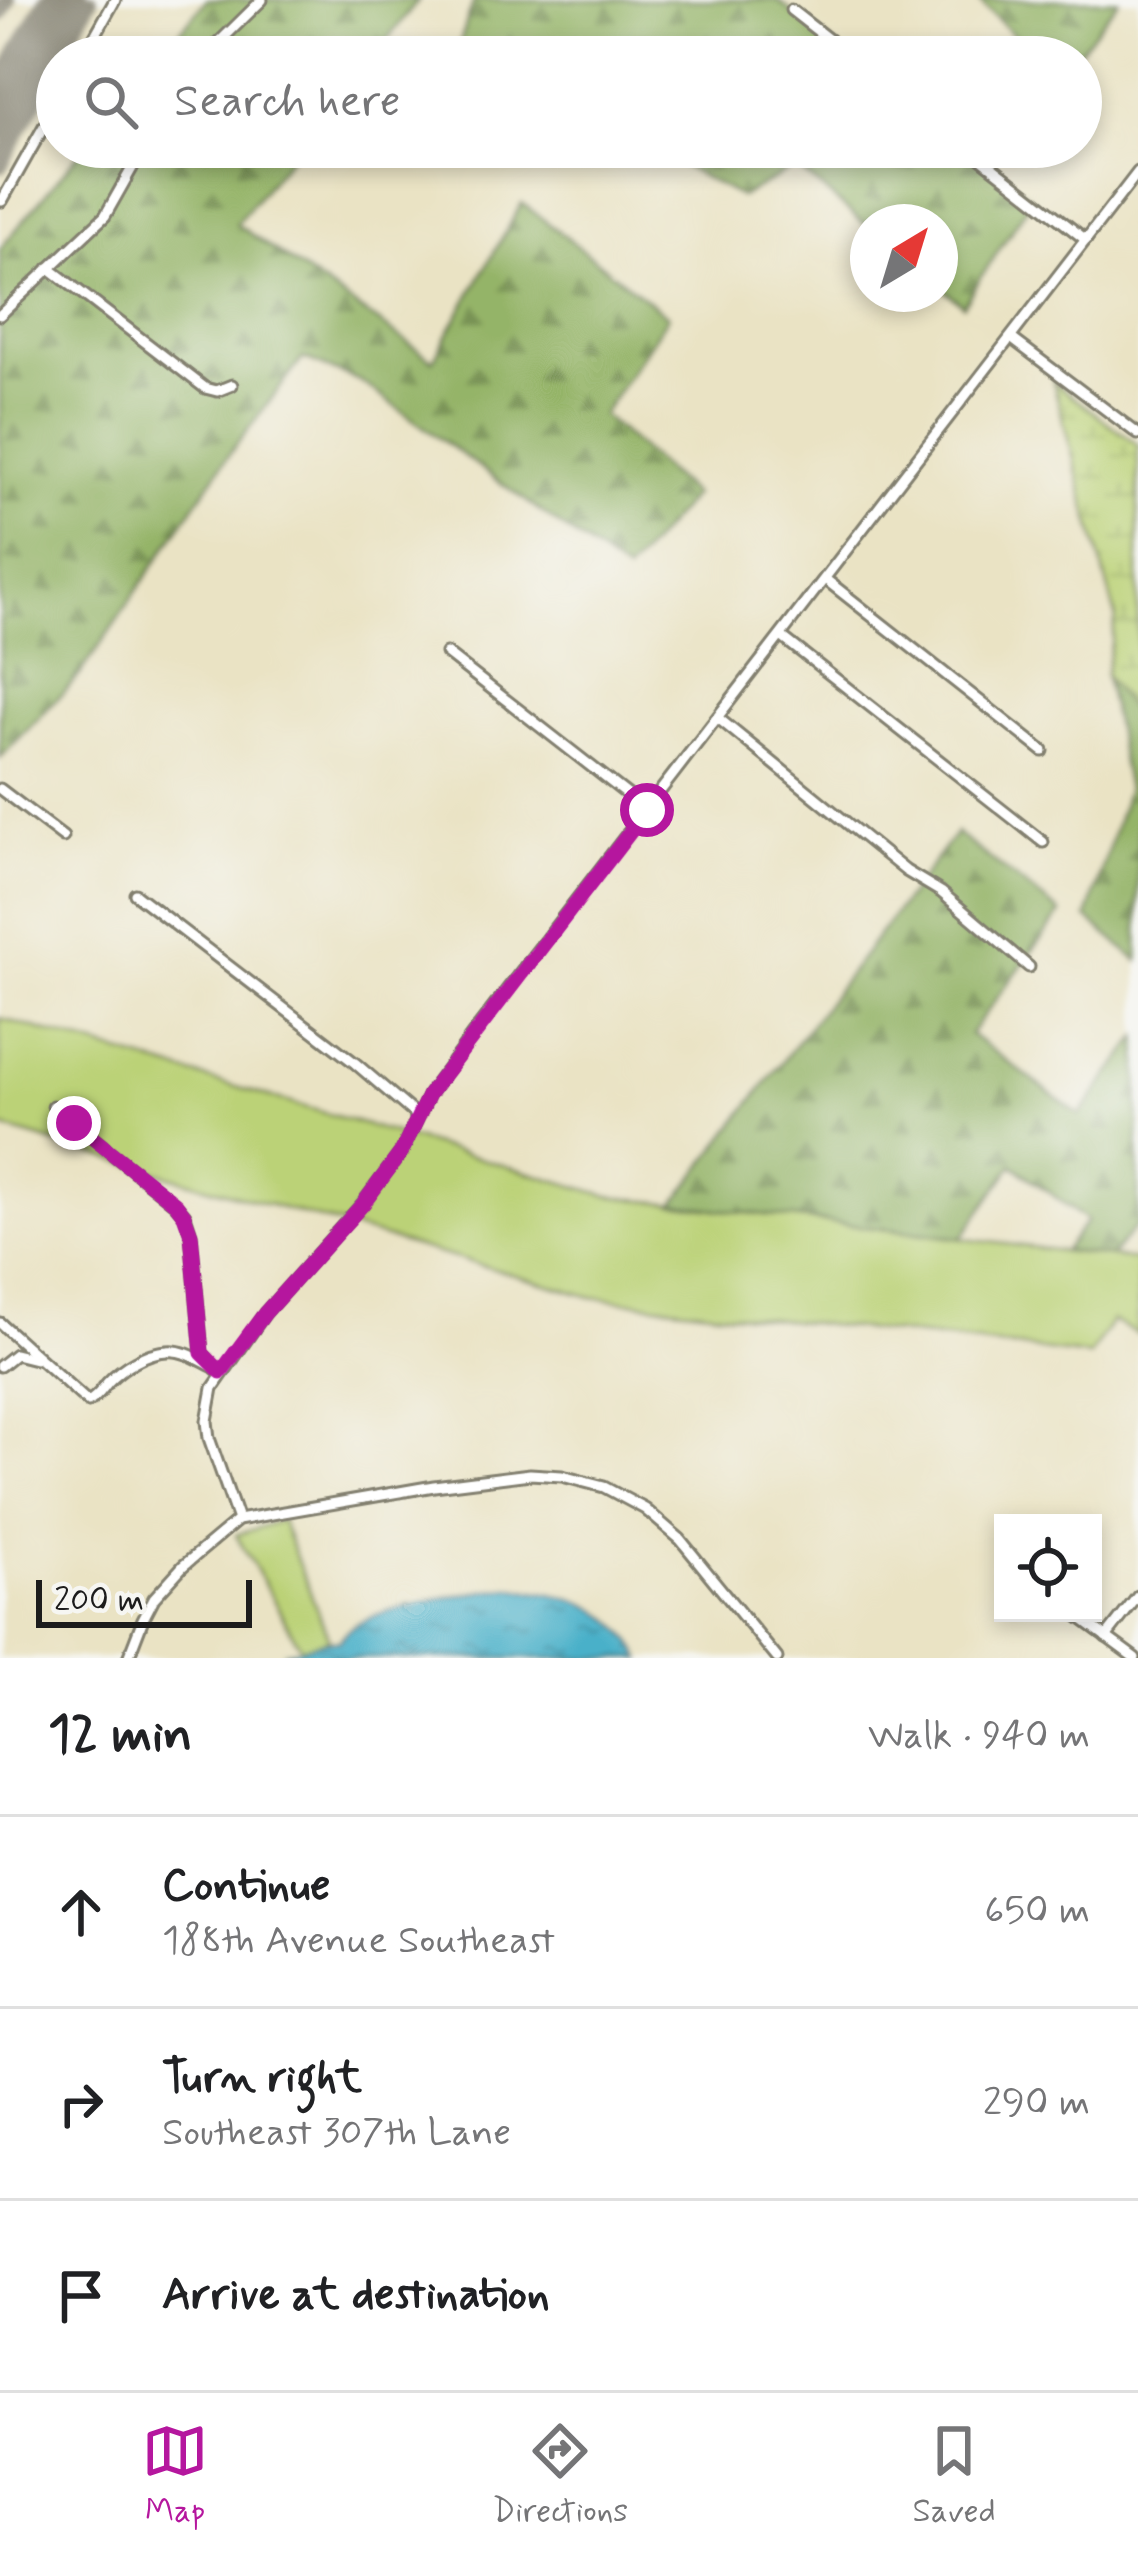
<!DOCTYPE html>
<html lang="en">
<head>
<meta charset="utf-8">
<style>
  body { margin:0; font-family:Mynerve,sans-serif; background:#f2f2f2; color:#202124 }
  .controls { position:absolute; right:36px; bottom:36px; display:grid; overflow:hidden; border-radius:0px; box-shadow:0 6px 18px #0003 }
  .controls button { width:108px; height:108px; display:grid; place-items:center; padding:0; border:0; border-bottom:3px solid #e0e0e0; background:#fff; color:#202124; font:60px sans-serif }
  .compass { position:absolute; left:850px; top:204px; width:108px; height:108px; border-radius:50%; background:#fff; box-shadow:0 6px 18px #0003; rotate:38deg }
  .scale { position:absolute; left:36px; bottom:30px; width:216px; box-sizing:border-box; padding-left:12px; border:6px solid #1c1c1c; border-top:0; font-size:33px; line-height:42px; white-space:nowrap; color:#1c1c1c; -webkit-text-stroke:9px #f6f6f2; paint-order:stroke }
  .stop { position:absolute; width:36px; height:36px; margin:-27px; border:9px solid #b5179e; border-radius:50%; background:#fff }
  .stop.end { background:#b5179e; border-color:#fff; box-shadow:0 3px 12px #0008 }
  .list { margin:0; padding:0; list-style:none }
  h2 { display:flex; justify-content:space-between; align-items:center; height:156px; margin:0; padding:0 48px; font-size:51px }
  h2 small { font-size:39px; font-weight:400; color:#757577 }
  .list li { display:grid; grid-template-columns:78px 1fr auto; gap:36px; align-items:center; box-sizing:border-box; height:192px; padding:0 48px; border-top:3px solid #e0e0e0 }
  .list b { display:block; font-size:45px; white-space:nowrap }
  .list p { margin:0; font-size:39px; white-space:nowrap; color:#757577 }
  .list em { font-size:39px; font-style:normal; color:#757577 }
  .icon { flex:none; width:66px; height:66px; fill:none; stroke:currentColor; stroke-width:2; stroke-linecap:round; stroke-linejoin:round }
  .map { position:relative; flex:none; width:1138px; height:1658px; overflow:hidden }
  .search { position:absolute; background:#fff; box-shadow:0 6px 18px #0003; left:36px; right:36px; top:36px; height:132px; display:flex; align-items:center; gap:30px; box-sizing:border-box; padding:0 42px; border-radius:66px; color:#757577; font-size:45px }
  .sheet { height:732px; background:#fff }
  nav { display:flex; justify-content:space-around; align-items:center; box-sizing:border-box; height:168px; border-top:3px solid #e0e0e0; background:#fff; font-size:33px; color:#757577 }
  nav a { display:grid; justify-items:center; gap:6px }
  nav .on { color:#b5179e }
  .map>svg:first-child { display:block }
  .green { fill:#bbd277; stroke:#6c774a; stroke-width:3 }
  .forest { fill:url(#forest-firs); stroke:#586842; stroke-width:3 }
  .wetland { fill:url(#wetland-marsh); stroke:#6c774a; stroke-width:3 }
  .water { fill:url(#water-ripples); stroke:#326672; stroke-width:3 }
  .lines { fill:none; stroke-linecap:round; stroke-linejoin:round }
  .taxiway { stroke:#838070; stroke-width:18 }
  .runway { stroke:#838070; stroke-width:48 }
  .minor-casing { stroke:#838070; stroke-width:15 }
  .minor { stroke:#fff; stroke-width:9 }
  .route { stroke:#b5179e; stroke-width:15 }
</style>
</head>
<body>
<div class="map">
<svg width="1138" height="1658" viewBox="0 0 1138 1658">
  <defs>
    <pattern id="forest-firs" width="22" height="20" patternUnits="userSpaceOnUse" patternTransform="scale(3)"><rect width="22" height="20" fill="#94b468"/><path d="M5 1l3.5 6h-7zM16 11l3.5 6h-7z" fill="#789255"/></pattern>
    <pattern id="wetland-marsh" width="20" height="14" patternUnits="userSpaceOnUse" patternTransform="scale(3)"><rect width="20" height="14" fill="#bbd277"/><path d="M1 5h8M5 5V1M11 12h8M15 12V8" fill="none" stroke="#a0b466"/></pattern>
    <pattern id="water-ripples" width="26" height="14" patternUnits="userSpaceOnUse" patternTransform="scale(3)"><rect width="26" height="14" fill="#49b0c9"/><path d="M2 4q2-2 4 0t4 0M15 11q2-2 4 0t4 0" fill="none" stroke="#3c8ea2"/></pattern>
  </defs>
  <rect width="100%" height="100%" fill="#f6f6f2"/>
  <filter id="ink" filterUnits="userSpaceOnUse"><feTurbulence type="fractalNoise" baseFrequency=".00833" numOctaves="2"/><feDisplacementMap in="SourceGraphic" scale="24" xChannelSelector="R" yChannelSelector="G"/><feConvolveMatrix kernelMatrix="1 2 1 2 8 2 1 2 1" color-interpolation-filters="sRGB"/></filter>
  <filter id="wash" filterUnits="userSpaceOnUse"><feTurbulence type="fractalNoise" baseFrequency=".004" numOctaves="4" result="noise"/><feDisplacementMap in="SourceGraphic" scale="48" xChannelSelector="R" yChannelSelector="G"/><feGaussianBlur stdDeviation="2.7" result="paint"/><feColorMatrix in="noise" values="0 0 0 0 0 0 0 0 0 0 0 0 0 0 0 0 0 1.4 0 .05"/><feComposite in="paint" operator="in"/></filter>
  <g filter="url(#wash)">
    <rect width="100%" height="100%" fill="#eae3c4"/>
    <g class="green">
      <path d="M0,1018l609,178 529,64v74l-26,-13 -22,35 -499,-59 -591,-170z"/>
      <path d="M281,1520l48,119 -27,11 -66,-115z"/>
    </g>
    <g class="forest">
      <path d="M206,0h213l-46,57h-214z"/>
      <path d="M474,0h303l72,57h-394z"/>
      <path d="M978,0h141l-45,57h-38z"/>
      <path d="M84,147h214l-62,77 197,136 89,-157 146,113 -66,99 91,80 -67,78 -266,-192 -57,-23 -70,91 -154,227 -79,82v-509z"/>
      <path d="M647,147h317l68,52 -69,106 -23,-19v-64h-72v5l-72,-60 -56,30z"/>
      <path d="M1105,676l33,43v242l-51,-43 40,-129z"/>
      <path d="M956,833l105,80 -91,121 110,81 58,-78v187l-27,32 -48,-5 24,-30 -74,-56 -51,73 -288,-34z"/>
    </g>
    <path class="wetland" d="M1053,382l85,63v274l-33,-43 11,-59z"/>
    <path class="water" d="M510,1588c59,7 101,13 132,70h-355l-2,-6c18,-2 36,-14 54,-11 4,-5 8,-10 13,-14 28,-20 123,-36 158,-39z"/>
    <g class="lines">
      <g class="taxiway">
        <path d="M0,13l7,-13"/>
        <path d="M58,57l31,-57"/>
        <path d="M0,77l36,19"/>
        <path d="M0,164l57,-105"/>
      </g>
      <path class="runway" d="M0,117l64,-117"/>
    </g>
  </g>
  <g filter="url(#ink)">
    <g class="lines">
      <defs>
        <g id="minor">
          <path d="M791,10l60,47"/>
          <path d="M83,57l32,-57"/>
          <path d="M204,57l58,-57"/>
          <path d="M967,147l119,93"/>
          <path d="M2,201l55,-98"/>
          <path d="M49,268l156,120 12,3 15,-6"/>
          <path d="M0,315l105,-99 39,-69"/>
          <path d="M1011,338l127,96"/>
          <path d="M825,579l218,172"/>
          <path d="M781,636l262,206"/>
          <path d="M446,653l201,157"/>
          <path d="M718,718l188,153 35,21 88,75"/>
          <path d="M0,789l63,48"/>
          <path d="M135,894l220,169 62,53"/>
          <path d="M53,1106l122,98 10,11 6,19 11,119 14,16"/>
          <path d="M0,1323l88,79c11,-6 13,-12 20,-20 14,-15 38,-30 59,-31 15,-2 31,8 45,15"/>
          <path d="M0,1366l15,-12 20,5"/>
          <path d="M238,1520l-29,-82 -2,-17 6,-33 52,-75 98,-110 39,-52 27,-57 50,-68 659,-854"/>
          <path d="M1074,1613l61,45"/>
          <path d="M1106,1637l32,-41"/>
          <path d="M128,1658l15,-39 11,-21 29,-32 55,-46 196,-34 96,-12 32,2 42,11 41,22 35,30 97,119"/>
        </g>
      </defs>
      <use href="#minor" class="minor-casing"/>
      <use href="#minor" class="minor"/>
    </g>
  </g>
  <g class="lines" filter="url(#ink)">
    <path class="route" d="M74,1123l102,81 8,11 7,19 11,119 19,19 44,-59 98,-109 39,-53 27,-57 218,-284"/>
  </g>
</svg>
<div class="controls">
<button><svg class="icon" aria-label="locate" viewBox="0 0 24 24"><circle cx="12" cy="12" r="6"/><path d="M12 2v4M12 18v4M2 12h4M18 12h4"/></svg></button>
</div>
<svg class="compass" viewBox="-18 -18 36 36"><path d="M0-13l5 13h-10z" fill="#e53935"/><path d="M0 13l5-13h-10z" fill="#757577"/></svg>
<div class="scale">200 m</div>
<div class="stop" style="left:647px;top:810px"></div>
<div class="stop end" style="left:74px;top:1123px"></div>
<div class="search"><svg class="icon" aria-label="search" viewBox="0 0 24 24"><circle cx="10" cy="10" r="6"/><path d="M15 15l6 6"/></svg>Search here</div>
</div>
<section class="sheet">
<h2>12 min<small>Walk · 940 m</small></h2>
<ul class="list">
<li><svg class="icon" aria-label="ahead" viewBox="0 0 24 24"><path d="M12 20V5M6 11l6-6 6 6"/></svg><div><b>Continue</b><p>188th Avenue Southeast</p></div><em>650 m</em></li>
<li><svg class="icon" aria-label="right" viewBox="0 0 24 24"><path d="M7 20v-9h11M14 6l5 5-5 5"/></svg><div><b>Turn right</b><p>Southeast 307th Lane</p></div><em>290 m</em></li>
<li><svg class="icon" aria-label="arrive" viewBox="0 0 24 24"><path d="M6 21V4h12l-3 4 3 4H6"/></svg><div><b>Arrive at destination</b></div></li>
</ul>
</section>
<nav>
<a class="on"><svg class="icon" aria-label="map" viewBox="0 0 24 24"><path d="M3 6l6-2 6 2 6-2v14l-6 2-6-2-6 2zM9 4v14M15 6v14"/></svg>Map</a>
<a><svg class="icon" aria-label="directions" viewBox="0 0 24 24"><path d="M12 3l9 9-9 9-9-9zM9 14v-3h6M13 9l2 2-2 2"/></svg>Directions</a>
<a><svg class="icon" aria-label="saved" viewBox="0 0 24 24"><path d="M7 4h10v16l-5-4-5 4z"/></svg>Saved</a>
</nav>
</body>
</html>
